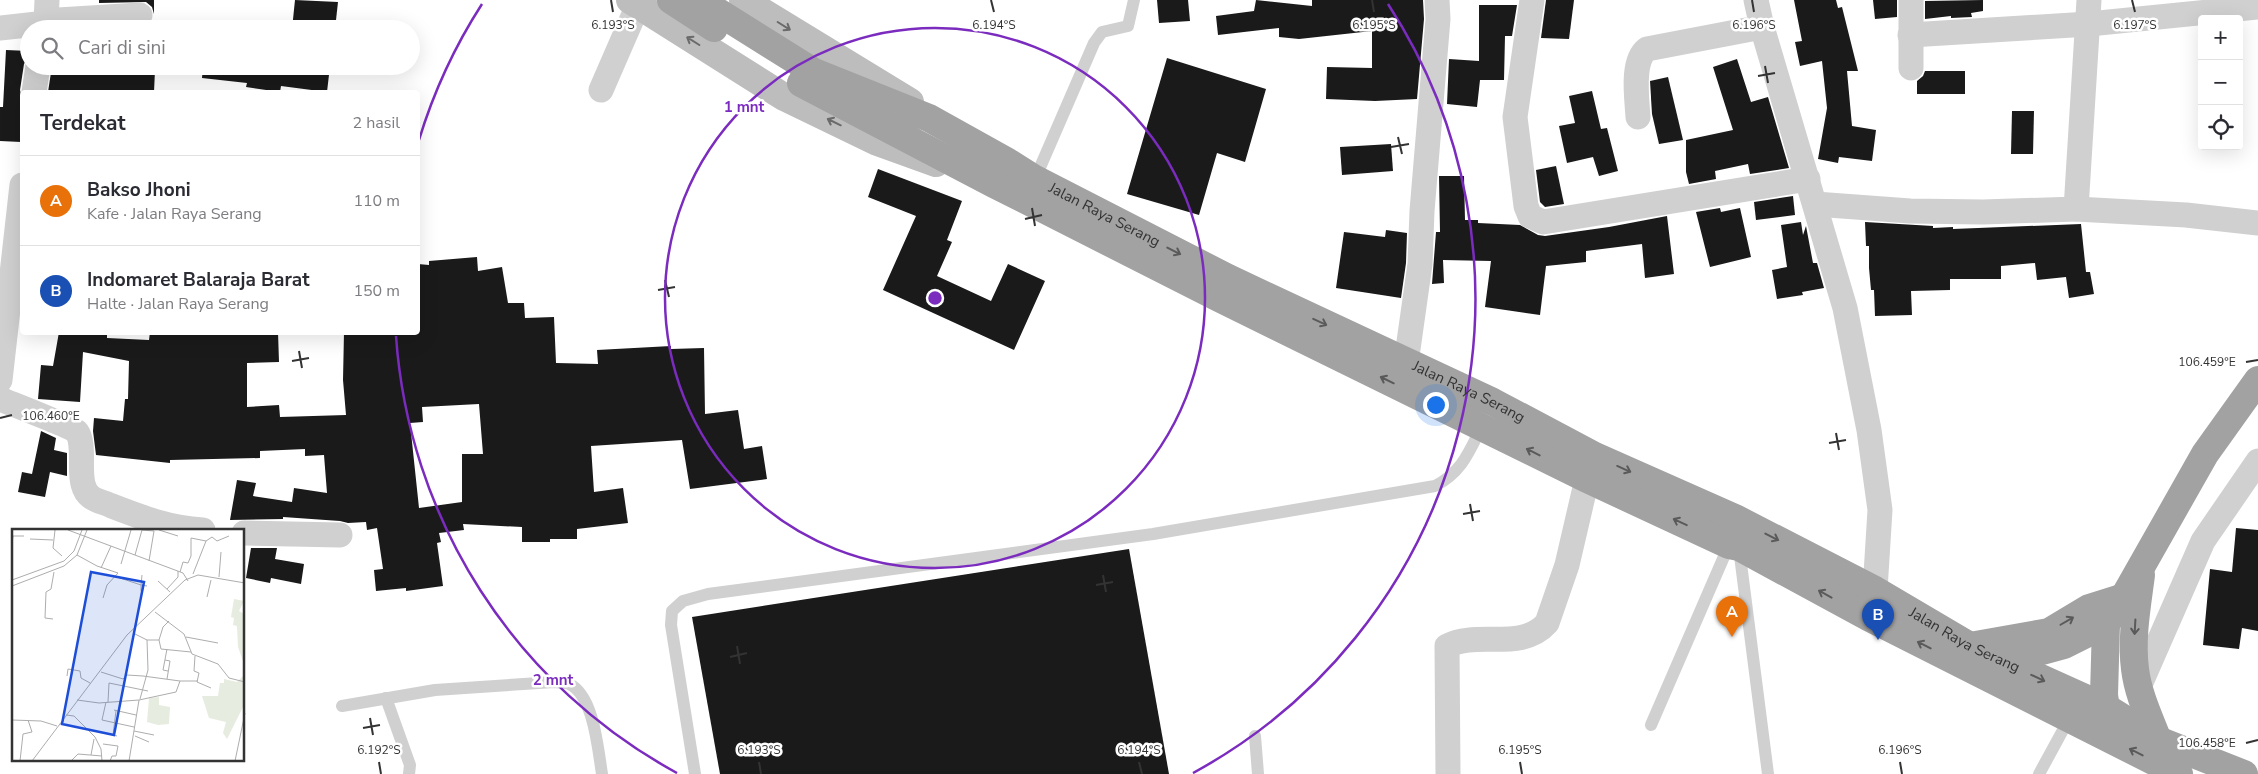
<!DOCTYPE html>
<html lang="id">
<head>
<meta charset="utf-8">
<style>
  body { margin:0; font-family:"Nunito Sans",sans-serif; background:#f2f2f3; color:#2b2b33 }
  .controls { position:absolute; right:15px; top:15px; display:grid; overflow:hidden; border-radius:5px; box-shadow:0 5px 20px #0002 }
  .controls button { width:45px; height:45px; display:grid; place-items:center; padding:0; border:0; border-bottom:1px solid #e1e1e2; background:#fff; color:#2b2b33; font:25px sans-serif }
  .you { position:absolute; left:1435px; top:404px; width:18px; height:18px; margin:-12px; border:4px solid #fff; border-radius:50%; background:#1a73e8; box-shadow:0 0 0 8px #1a73e833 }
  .badge { display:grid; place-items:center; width:32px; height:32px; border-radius:50%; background:#e63946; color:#fff; font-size:16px; font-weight:700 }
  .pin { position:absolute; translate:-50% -41px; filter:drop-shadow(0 1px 2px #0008) }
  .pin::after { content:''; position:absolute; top:26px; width:18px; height:15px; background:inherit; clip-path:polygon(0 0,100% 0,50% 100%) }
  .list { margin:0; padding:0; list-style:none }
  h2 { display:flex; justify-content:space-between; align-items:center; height:65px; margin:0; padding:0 20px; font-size:21px }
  h2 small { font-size:16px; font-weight:400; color:#7c7c81 }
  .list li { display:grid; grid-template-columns:32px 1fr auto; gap:15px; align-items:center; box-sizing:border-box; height:90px; padding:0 20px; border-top:1px solid #e1e1e2 }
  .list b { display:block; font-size:19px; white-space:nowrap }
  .list p { margin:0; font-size:16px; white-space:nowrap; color:#7c7c81 }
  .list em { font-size:16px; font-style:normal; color:#7c7c81 }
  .icon { flex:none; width:28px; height:28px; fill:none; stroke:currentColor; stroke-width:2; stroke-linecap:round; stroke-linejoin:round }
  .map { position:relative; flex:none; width:2258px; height:774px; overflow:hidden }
  .search { position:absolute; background:#fff; box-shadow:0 5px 20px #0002; left:20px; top:20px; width:400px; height:55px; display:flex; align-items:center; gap:12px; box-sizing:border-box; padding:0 18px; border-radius:28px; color:#7c7c81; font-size:19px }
  .panel { position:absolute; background:#fff; box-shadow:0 5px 20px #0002; left:20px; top:90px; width:400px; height:245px; border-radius:5px }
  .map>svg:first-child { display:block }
  .building { fill:#1a1a1a; fill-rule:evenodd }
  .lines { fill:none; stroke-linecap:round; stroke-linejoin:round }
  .service { stroke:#d0d0d0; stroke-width:12 }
  .minor { stroke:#d0d0d0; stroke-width:25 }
  .secondary { stroke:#bdbdbd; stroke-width:28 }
  .trunk { stroke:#a2a2a2; stroke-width:28 }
  .oneway { stroke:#6a6a6a }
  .oneway2 { stroke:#5a5a5a }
  .ticks { fill:none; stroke:#333; stroke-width:2 }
  .ring { fill:none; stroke:#7b2cbf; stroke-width:2.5 }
  .labels { text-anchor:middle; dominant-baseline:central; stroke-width:5; stroke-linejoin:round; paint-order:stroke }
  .street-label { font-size:15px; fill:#333; stroke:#fff }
  .inset-road { fill:none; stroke:#adadad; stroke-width:1 }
  .view { fill:#1d4ed8; fill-opacity:0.15; stroke:#1d4ed8; stroke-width:2.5 }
  .inset-edge { fill:none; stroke:#333; stroke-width:2.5 }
  .ticks-label { font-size:12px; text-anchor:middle; fill:#333; stroke:#fff; stroke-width:5; stroke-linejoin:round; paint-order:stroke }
  .centre { fill:#7b2cbf; stroke:#fff; stroke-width:2.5 }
  .ring-label { font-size:15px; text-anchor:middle; font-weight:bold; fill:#7b2cbf; stroke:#fff; stroke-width:5; stroke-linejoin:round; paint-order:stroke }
</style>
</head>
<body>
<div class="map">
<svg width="2258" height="774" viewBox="0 0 2258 774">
  <rect width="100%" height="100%" fill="#fff"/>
  <g class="building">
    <path d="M99,0h55v14l-2,-7 -6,-5 -47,1z"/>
    <path d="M295,0l43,2 -3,27h-43z"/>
    <path d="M1157,0h31l2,21 -31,2z"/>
    <path d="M1256,0l56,6v-6h111l1,19 -7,80 -42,2 -49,-2 1,-32 45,1v-37l-73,8 -20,-2v-9l-61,7 -2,-19 38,-5z"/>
    <path d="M1546,0h28l-5,39 -28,-1z"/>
    <path d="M1794,0h42l2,8 4,-1 16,64h-11l5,55 24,4 -4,31 -33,-4 -1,6 -20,-4 9,-51 -5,-47 -22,5 -5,-24 7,-1z"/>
    <path d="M1873,0h24v17l-22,2z"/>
    <path d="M1983,0v11l-12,2 1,4 -21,1v-2l-26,3v-18z"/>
    <path d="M1479,5h38l-5,31h-7l-1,44h-24l-3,27 -30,-3 2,-45 30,2z"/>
    <path d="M6,50l23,1v4l-5,9 -4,26 2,10 -1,42 -21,-1v-34h3z"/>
    <path d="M1167,58l99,31 -21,73 -28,-9 -18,62 -72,-21z"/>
    <path d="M1737,59l14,43 17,-5 21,71 -39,6 -2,-10 -33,7 1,8 -27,5 -3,-12v-32l47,-10 -20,-63z"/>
    <path d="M52,66h67v3l36,1 -1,22h-106z"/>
    <path d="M203,66h127l-3,26 -46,-6 -1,6 -34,-5 1,-4 -45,-5z"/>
    <path d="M1925,71h40v23h-48v-13l6,-5z"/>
    <path d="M1668,77l15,63 -24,4 -7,-30 -2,-33z"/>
    <path d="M1592,91l9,38 6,-1 11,43 -19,5 -6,-19 -26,6 -8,-37 16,-3 -6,-27z"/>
    <path d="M2012,111h22l-1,43h-22z"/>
    <path d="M1391,144l2,27 -51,4 -2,-28z"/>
    <path d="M1556,166l8,38 -19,3 -5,-5 -4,-32z"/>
    <path d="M878,169l84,32 -15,39 5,2 -15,34 54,25 17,-37 37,17 -31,69 -131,-60 33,-74 -48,-19z"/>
    <path d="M1439,176h25l1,44h13v3l42,2 18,10 7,1 64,-9 58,-11 7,58 -29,4 -3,-34 -56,7v11l-40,4 -6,49 -55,-8 6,-46 -48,-1 1,23 -12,1 4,-52h4z"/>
    <path d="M1793,196l2,19 -39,5 -2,-18z"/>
    <path d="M1720,208l1,4 19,-4 11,49 -41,10 -14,-55z"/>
    <path d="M1801,222l2,13 3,-9 7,37h4l7,25 -22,4 1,3 -26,4 -5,-29 15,-3 -6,-42z"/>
    <path d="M1865,222l68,4v2l20,-1v2l128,-5 5,48h4l4,22 -25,4 -3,-21 -29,3 -2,-17 -34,3v13h-51v11l-39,1 1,24 -37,1 -1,-26h-3l-2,-22v-22h-3z"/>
    <path d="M1386,230l21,3 -1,30 -5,35 -65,-10 8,-56 41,5z"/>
    <path d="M477,257l1,14 24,-4 6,36h16l1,15 29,-1 2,46 42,1 -1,-14 74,-4v3l33,-1 1,66 33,-4 6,39 18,-3 5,33 -77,10 -8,-49 -91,6 3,46 29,-4 5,35 -51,6v10h-27v3h-28v-15l-59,-3 1,6 -25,3 2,9 -4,1 6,43 -37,5v-3l-30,3 -2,-21 9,-1 -6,-41 -10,2 -1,-8 -18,1 -8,-2 -57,-4v2l-53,1 7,-40 19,3 -3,13 39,6 2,-14 33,5 -3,-38 -19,1v-7l-45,2v7l-90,2v3l-74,-8 -3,-24 1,-13 29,3 2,-22h3l1,-38 -46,-9 -3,50 -42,-3 3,-34 12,1 6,-34h48v6l42,2 1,-8h128l1,30 -32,1v44l32,-2 1,12 66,-2 -3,-35 1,-48h74v-68l11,1v-4zM479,404l4,50h-21v48l-43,6 -9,-85 13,-1 -1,-15z"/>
    <path d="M41,431l15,7 -2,12 13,3v23l-17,-4 -5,25 -27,-5 4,-20 10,2z"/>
    <path d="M2236,528l22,2v101l-16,-3 -3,21 -36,-4 7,-76 22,3z"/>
    <path d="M251,548h26l-2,11 29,5 -3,20 -30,-6 -1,5 -24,-5z"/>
    <path d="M1129,549l40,225h-449l-28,-157z"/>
  </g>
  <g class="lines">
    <g class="service">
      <path d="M1035,179l59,-136 8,-11 26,-6 6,-26"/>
      <path d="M1739,548l29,226"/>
      <path d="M386,698l24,67 -1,9"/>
      <path d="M342,706l93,-16 119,-8c4,1 11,0 15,2 25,11 29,66 33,90"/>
      <path d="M1651,725l78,-180"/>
      <path d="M1255,736l3,38"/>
      <path d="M695,774l-24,-149 1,-14 11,-10 25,-7 445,-60 282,-48c27,-14 34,-34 47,-60"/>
      <path d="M2039,774l30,-55"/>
    </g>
    <g class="minor">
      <path d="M1532,0l-17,117 11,89 4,10 13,6 265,-43"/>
      <path d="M1756,0l6,27 83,281 24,122 11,80 -5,80 -5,18"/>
      <path d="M0,28l46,-5 1,-23"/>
      <path d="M45,29l1,-6 12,-3 82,-5"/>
      <path d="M1910,35l179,-11 169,-17"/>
      <path d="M1911,68v-68"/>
      <path d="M601,90l37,-85"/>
      <path d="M34,92l4,-26"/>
      <path d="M1638,117c-1,-18 -7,-56 9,-68l115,-22"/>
      <path d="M1815,204l95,7 73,1 93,-3 13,-209"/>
      <path d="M2076,209l110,6 72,8"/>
      <path d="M1406,363l14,-99 2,-53 16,-192 -1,-19"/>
      <path d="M0,380l22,-195"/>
      <path d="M0,399c12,5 72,28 77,33 8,12 2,37 6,52 1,4 4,10 8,13 5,4 15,6 21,9 31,12 57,22 91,24"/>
      <path d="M244,533l96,2"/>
      <path d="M2139,687l64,-146 55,-80"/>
      <path d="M1448,774l-1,-128c31,-16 74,6 100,-23l20,-58 20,-86"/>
    </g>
    <g class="secondary">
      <path d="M630,0l154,97 91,44 61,22"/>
      <path d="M743,0l167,102"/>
    </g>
    <g class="trunk">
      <path d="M671,0l43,28"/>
      <path id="s1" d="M699,0l115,72 115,46 79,44 27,17 193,99 265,124 102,54 140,62 140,72 95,56 135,61 53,33 86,34"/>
      <path d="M801,83l193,101 225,114 368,181 142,66 10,2 129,70 311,157"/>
      <path d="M2141,575c-4,31 -10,63 -6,94 3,25 14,48 23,71"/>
      <path d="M2106,624l-2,71 4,27"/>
      <path d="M1970,646l79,-14 40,-24 35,-11"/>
      <path d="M1995,664l69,-19 42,-21 18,-27 81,-143 53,-74"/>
    </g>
  </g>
  <defs><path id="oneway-shaft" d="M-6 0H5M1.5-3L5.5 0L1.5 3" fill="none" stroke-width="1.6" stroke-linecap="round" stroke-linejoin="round" transform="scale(1.25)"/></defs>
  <g class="oneway">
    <use href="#oneway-shaft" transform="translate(784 26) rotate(32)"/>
    <use href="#oneway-shaft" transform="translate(693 41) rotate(-148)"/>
    <use href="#oneway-shaft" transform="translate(834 122) rotate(-154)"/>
  </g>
  <g class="oneway2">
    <use href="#oneway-shaft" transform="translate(1174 251) rotate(27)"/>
    <use href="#oneway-shaft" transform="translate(1320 322) rotate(25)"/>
    <use href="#oneway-shaft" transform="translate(1387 380) rotate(-154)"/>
    <use href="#oneway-shaft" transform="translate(1533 452) rotate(-153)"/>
    <use href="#oneway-shaft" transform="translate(1624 469) rotate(24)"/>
    <use href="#oneway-shaft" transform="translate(1680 522) rotate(-155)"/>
    <use href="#oneway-shaft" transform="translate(1772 537) rotate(27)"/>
    <use href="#oneway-shaft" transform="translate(1825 594) rotate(-151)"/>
    <use href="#oneway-shaft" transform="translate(2067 621) rotate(-30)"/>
    <use href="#oneway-shaft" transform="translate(2135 627) rotate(93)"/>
    <use href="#oneway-shaft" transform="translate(1924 645) rotate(-153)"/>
    <use href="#oneway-shaft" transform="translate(2038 678) rotate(25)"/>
    <use href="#oneway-shaft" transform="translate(2136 752) rotate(-153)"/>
  </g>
  <path class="ticks" d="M611,0l2,12M991,0l3,12M1372,0l2,12M1752,0l2,12M2132,0l3,12M1765,66l3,17M1758,76l17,-3M1398,137l4,17M1391,147l18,-3M1032,208l3,18M1025,219l17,-4M665,280l4,17M658,290l17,-3M299,351l3,17M292,361l17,-3M2246,362l12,-2M0,418l12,-3M1836,433l3,17M1829,443l17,-3M1470,504l3,17M1463,514l17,-3M1103,575l3,17M1096,585l17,-3M737,646l3,18M730,657l17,-4M370,718l3,17M363,728l17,-3M2246,743l12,-3M379,762l2,12M759,762l2,12M1139,762l3,12M1520,762l2,12M1900,762l2,12"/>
  <g class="ring">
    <circle cx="935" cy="298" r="270"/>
    <path d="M677 773A540 540 0 0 1 396 336M419 140A540 540 0 0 1 482 4M1388 4A540 540 0 0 1 1193 773"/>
  </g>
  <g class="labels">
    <g class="street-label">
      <text stroke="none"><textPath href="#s1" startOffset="460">Jalan Raya Serang</textPath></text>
      <text stroke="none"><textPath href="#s1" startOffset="865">Jalan Raya Serang</textPath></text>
      <text stroke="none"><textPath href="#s1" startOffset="1420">Jalan Raya Serang</textPath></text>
    </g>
  </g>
  <g transform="translate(12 529)">
    <rect width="232" height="232" fill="#fff"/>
    <path d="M222,70l10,2 -5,10 5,3v50l-6,-17 -1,-21 -4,-1 1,-7 -3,-1zM232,146v30l-17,34 -4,-6 3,-11 -17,-4 -7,-22h16l2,-13h4v-4l13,3zM147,168v8l11,2 -1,17 -11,1 -11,-3 2,-24z" fill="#e6ecdf"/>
    <path class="inset-road" d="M43,1l-2,18 9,8M56,1l115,43 5,8M147,1l19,6M18,10l23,1M0,14l1,-7h11M65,26l20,11 21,7 -11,12 -4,13M123,26l7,-25 12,1M137,32l5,-30M109,35l10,-34M89,39l10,-22M168,43l3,-10 5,1 3,-7v-18l15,3 6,-4 5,4 12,-5M181,45l13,-33M130,46l-1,10 6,1M105,48l24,8v6M207,48l2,-25M0,51l52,-19 10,-10 8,-21M146,52l12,11M0,57l52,-20 13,-11 10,-25M155,60l11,-12v-6M195,68l4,-17M143,83l29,22 8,20 26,10 11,14 16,4M41,90l-8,-1 1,-26 5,-3 3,-17M121,104l14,7M174,108l32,6M147,111l2,9 30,3M155,120l-4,21 5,1M183,127l-1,15 5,2 -2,9 14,6M153,131l5,1 -3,18M89,143l22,7 4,-4 16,1 37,5M55,147l1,-7 12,2 1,7 9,5M128,170l8,-29 -1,-30h12l4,-13 6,-6M65,171l22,3 40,-3 37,-8 4,-11h18M94,173l-4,18 32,7M96,173l1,-19 39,8M102,181l22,5M104,182l-3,24 4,1M54,186l8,1 21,21 6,12 1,12M0,191l29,1 16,5M122,202l20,4M123,207l14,6M91,215l15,2 -2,10h-4l-2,5M79,226l3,-16M8,232l3,-27 9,-2 -4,-12M20,232l95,-126 58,-55 13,-5 47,8M59,232l7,-7 24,2M117,232l10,-61M223,232l10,-48"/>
    <path class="view" d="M79,43l53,10 -30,153 -52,-11z"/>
    <rect width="232" height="232" class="inset-edge"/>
  </g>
  <g class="ticks-label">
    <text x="613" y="29">6.193°S</text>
    <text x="994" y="29">6.194°S</text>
    <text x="1374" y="29">6.195°S</text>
    <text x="1754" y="29">6.196°S</text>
    <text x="2135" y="29">6.197°S</text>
    <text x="2207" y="366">106.459°E</text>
    <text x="51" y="420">106.460°E</text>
    <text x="2207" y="747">106.458°E</text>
    <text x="379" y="754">6.192°S</text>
    <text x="759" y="754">6.193°S</text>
    <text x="1139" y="754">6.194°S</text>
    <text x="1520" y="754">6.195°S</text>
    <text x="1900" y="754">6.196°S</text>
  </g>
  <circle cx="935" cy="298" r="8" class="centre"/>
  <g class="ring-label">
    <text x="744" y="112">1 mnt</text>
    <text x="553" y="685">2 mnt</text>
  </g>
</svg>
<div class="controls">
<button>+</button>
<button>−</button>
<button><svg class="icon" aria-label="locate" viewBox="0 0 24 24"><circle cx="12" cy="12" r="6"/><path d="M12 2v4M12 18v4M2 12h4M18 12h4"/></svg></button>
</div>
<div class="you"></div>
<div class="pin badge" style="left:1732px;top:637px;background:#e8710a">A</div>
<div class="pin badge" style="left:1878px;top:640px;background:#1a4fb4">B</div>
<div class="search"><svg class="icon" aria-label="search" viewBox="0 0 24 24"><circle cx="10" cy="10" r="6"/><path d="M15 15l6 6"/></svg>Cari di sini</div>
<section class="panel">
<h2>Terdekat<small>2 hasil</small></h2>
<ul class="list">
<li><span class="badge" style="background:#e8710a">A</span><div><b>Bakso Jhoni</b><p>Kafe · Jalan Raya Serang</p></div><em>110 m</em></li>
<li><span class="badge" style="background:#1a4fb4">B</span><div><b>Indomaret Balaraja Barat</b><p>Halte · Jalan Raya Serang</p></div><em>150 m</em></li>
</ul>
</section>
</div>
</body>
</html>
